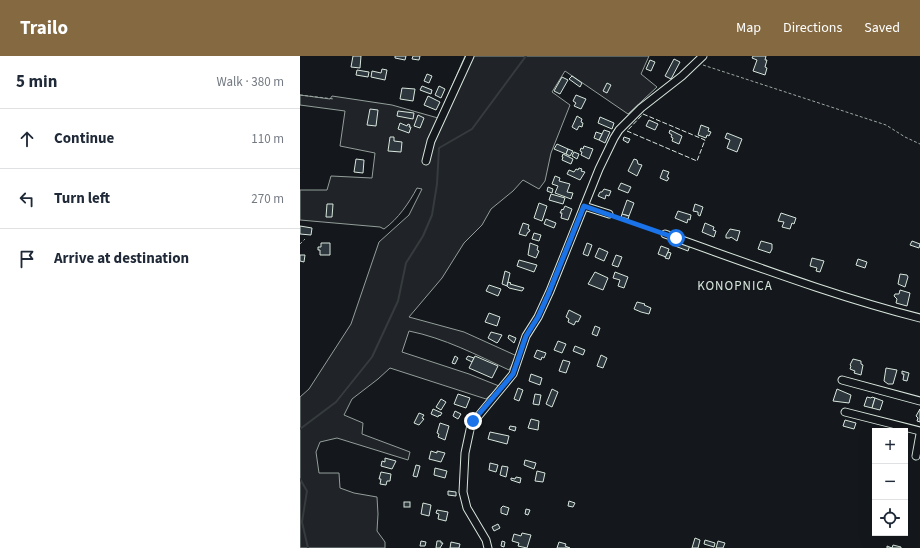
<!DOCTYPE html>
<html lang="en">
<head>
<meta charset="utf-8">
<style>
  body { margin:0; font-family:"Source Sans 3",sans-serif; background:#f6f6f7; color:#1f2937 }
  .controls { position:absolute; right:12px; bottom:12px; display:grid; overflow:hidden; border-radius:0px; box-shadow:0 4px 16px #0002 }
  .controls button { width:36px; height:36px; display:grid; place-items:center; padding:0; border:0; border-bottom:1px solid #e0e1e3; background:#fff; color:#1f2937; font:20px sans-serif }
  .stop { position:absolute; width:12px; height:12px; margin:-9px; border:3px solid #1a73e8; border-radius:50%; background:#fff }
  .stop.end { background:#1a73e8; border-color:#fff; box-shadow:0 1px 4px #0008 }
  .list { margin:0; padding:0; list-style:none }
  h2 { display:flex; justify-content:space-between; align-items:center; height:52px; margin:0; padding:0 16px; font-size:17px }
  h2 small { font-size:13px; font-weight:400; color:#747a83 }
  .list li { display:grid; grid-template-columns:26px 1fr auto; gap:12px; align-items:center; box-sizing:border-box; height:60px; padding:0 16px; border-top:1px solid #e0e1e3 }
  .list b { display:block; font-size:15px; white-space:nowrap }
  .list em { font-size:13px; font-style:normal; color:#747a83 }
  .icon { flex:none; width:22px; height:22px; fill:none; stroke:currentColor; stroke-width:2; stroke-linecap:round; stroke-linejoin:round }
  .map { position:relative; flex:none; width:620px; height:492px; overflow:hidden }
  header { display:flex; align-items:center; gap:24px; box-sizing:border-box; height:56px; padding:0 20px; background:#846941; color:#fff }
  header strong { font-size:19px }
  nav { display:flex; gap:22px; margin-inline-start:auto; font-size:14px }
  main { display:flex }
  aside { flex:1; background:#fff }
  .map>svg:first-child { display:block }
  .green { fill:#202428; stroke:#939e99 }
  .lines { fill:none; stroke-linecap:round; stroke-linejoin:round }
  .stream { stroke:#363b3e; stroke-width:2 }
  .building { fill:#2c363c; stroke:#d8e6dc }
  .minor-casing { stroke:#d8e6dc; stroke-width:9 }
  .path { stroke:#9da8a2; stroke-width:1; stroke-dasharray:3 2; stroke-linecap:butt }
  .minor { stroke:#14181c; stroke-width:7 }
  .fence { stroke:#d8e6dc; stroke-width:1; stroke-dasharray:5 2; stroke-linecap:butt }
  .route { stroke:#1a73e8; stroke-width:5 }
  .labels { text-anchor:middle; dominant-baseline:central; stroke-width:3; stroke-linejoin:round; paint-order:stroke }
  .quarter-label { font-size:13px; letter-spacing:1px; fill:#d8e6dc; stroke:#14181c }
</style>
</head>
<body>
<header>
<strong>Trailo</strong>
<nav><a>Map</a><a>Directions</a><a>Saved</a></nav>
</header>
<main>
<aside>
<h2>5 min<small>Walk · 380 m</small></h2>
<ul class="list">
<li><svg class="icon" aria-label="ahead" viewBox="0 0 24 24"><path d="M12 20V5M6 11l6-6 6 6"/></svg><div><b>Continue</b></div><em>110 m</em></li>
<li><svg class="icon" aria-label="left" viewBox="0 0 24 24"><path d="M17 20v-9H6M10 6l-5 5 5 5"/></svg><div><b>Turn left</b></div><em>270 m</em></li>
<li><svg class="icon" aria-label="arrive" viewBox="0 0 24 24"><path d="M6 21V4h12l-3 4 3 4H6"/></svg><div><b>Arrive at destination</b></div></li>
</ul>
</aside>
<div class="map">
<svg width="620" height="492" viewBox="0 0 620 492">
  <rect width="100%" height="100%" fill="#14181c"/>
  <path class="green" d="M165,0h184l-8,18 16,13 -29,27 -63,-43 -13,21 18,13 -19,48 -6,28 -6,8 -16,-9 -10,11 -22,18 -9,16 -18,18 -22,35 -33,39 55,15 53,24 -8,14c-32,-15 -65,-32 -100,-39l-7,21 67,22 30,12 -13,13 -96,-31 -12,11 -26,20 -8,16 19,8 -1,11 48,18 -2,8 -71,-22 -17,4 -4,10 3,21h20l1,15 14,5 23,4 1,17 -1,17 8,11v6h-85v-151l9,-8 42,-65 28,-82 30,-27 13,-26 -5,-1c-8,15 -19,31 -33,41l-4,-2 -80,-7v-30h27l4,-14 41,2 3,-25 -35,-7 5,-35 -45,-6v-10l30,4 2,-3 60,9 46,13z"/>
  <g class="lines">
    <g class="stream">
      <path d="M0,373l36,-27 36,-45 26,-56 8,-38 17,-27 9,-21 5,-31 2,-36 33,-19 54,-73"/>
      <path d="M0,423l7,12 -5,31 6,26"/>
    </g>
  </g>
  <g class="building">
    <path d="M53,0h8l-1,12 -9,-1z"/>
    <path d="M95,0h11l-1,4 -10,-2z"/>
    <path d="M113,0h7l-1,4 -7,-1z"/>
    <path d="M453,0h13l-1,4h2l-2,7 2,1 -2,7 -12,-4 4,-11 -5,-2z"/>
    <path d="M374,3l6,3 -9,17 -6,-3z"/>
    <path d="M350,4l5,2 -4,9 -5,-2z"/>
    <path d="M82,13l5,1 -2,10 -14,-3 1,-6 9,2z"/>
    <path d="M57,14l12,2 -1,5 -12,-2z"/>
    <path d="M127,18l5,2 -3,7 -5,-2z"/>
    <path d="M272,20l10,7 -2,4 -11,-8z"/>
    <path d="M262,21l6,3 -8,14 -6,-3z"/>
    <path d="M307,27l4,2 -4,8 -4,-2z"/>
    <path d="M122,30l10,4 -1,4 -11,-4z"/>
    <path d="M139,30l6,3 -4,9 -6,-3z"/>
    <path d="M102,32l13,1 -2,12 -13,-2z"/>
    <path d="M276,39l10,4 -5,10 -7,-3 2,-3 -3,-2z"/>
    <path d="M128,40l12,6 -4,8 -12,-5z"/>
    <path d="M70,53l8,1 -2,16 -9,-1z"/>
    <path d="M98,55l16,2 -1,6 -16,-3z"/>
    <path d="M118,59l6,3 -4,10 -6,-2z"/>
    <path d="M277,60l5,3 -1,3 2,1 -1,4 -3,-1 -2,4 -5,-3z"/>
    <path d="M300,61l14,6 -2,6 -14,-6z"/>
    <path d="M349,64l9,4 -3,6 -9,-4z"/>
    <path d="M100,67l7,3 1,-2 2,1 -1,2h2l-2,6 -11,-4z"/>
    <path d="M401,69l8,3 -1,3 3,1 -2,4 -2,-1 -1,3 -8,-3z"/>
    <path d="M304,74l6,2 -5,11 -6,-3z"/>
    <path d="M370,74l12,6 -3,8 -7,-3 1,-3 -2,-1 1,-2 -3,-2z"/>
    <path d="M296,76l6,2 -3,6 -5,-2z"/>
    <path d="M427,77l15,6 -5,13 -10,-4 3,-8 -5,-2z"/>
    <path d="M90,81h4v4l8,1 -1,10 -13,-1z"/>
    <path d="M324,81l6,2 -2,4 -5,-3z"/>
    <path d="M257,88l11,5 -2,5 -12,-5z"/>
    <path d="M284,90l9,3 -4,10 -8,-4 1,-3 -2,-1 1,-3 2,1z"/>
    <path d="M268,93l5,2 -3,5 -4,-2z"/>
    <path d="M274,96l5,2 -2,5 -5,-3z"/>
    <path d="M263,98l10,5 -2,5 -9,-4 1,-3h-1z"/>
    <path d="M56,103l8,1 -1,13 -9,-1z"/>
    <path d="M334,103l3,1 1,4 4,1 -5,11 -9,-5z"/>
    <path d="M279,112l3,1 -1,2 4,1 -5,8 -13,-6 2,-4 5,2 2,-3 2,1z"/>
    <path d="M363,114l6,2 -2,5 2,1 -2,3 -7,-3z"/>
    <path d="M255,120l5,2 -1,3 11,3 -3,8 6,1 -2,6 -16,-6 3,-7 -6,-2z"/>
    <path d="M321,127l10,4 -3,6 -10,-4z"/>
    <path d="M248,131l5,2 -1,4 -5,-2z"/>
    <path d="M304,133l7,2 -2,5 -3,-1 -1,4 -7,-3 2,-4h2z"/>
    <path d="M251,138l14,4 -2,6 -14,-4z"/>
    <path d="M327,144l7,3 -5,13 -7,-2z"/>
    <path d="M239,147l8,3 -5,15 -8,-3z"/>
    <path d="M27,148h6l-1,13h-6z"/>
    <path d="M395,148l8,3 -3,9 -2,-1v-3l-5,-1z"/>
    <path d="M265,150l7,3 -4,11 -7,-2 1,-5h-2l2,-4 1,1z"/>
    <path d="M378,155l13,4 -1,5 -2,-1 -1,4 -12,-5z"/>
    <path d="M481,157l15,5 -2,6 -2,-1 -2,6 -8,-2 2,-5 -6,-1z"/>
    <path d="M322,158l7,2 -1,3 -7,-2z"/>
    <path d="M246,163l10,4 -2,5 -10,-4z"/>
    <path d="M223,167l6,2 -1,4 2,1 -1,2h-1l-2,4 -7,-2z"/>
    <path d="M405,167l9,4 -1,3 3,1 -2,6 -12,-5z"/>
    <path d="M0,170l12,2 -1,7 -11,-1z"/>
    <path d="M430,173l10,2 -3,10 -6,-4 -1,1h-4v-3z"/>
    <path d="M234,177l7,2 -2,6 -7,-2z"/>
    <path d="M377,185l13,4 -2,6 -13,-5z"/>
    <path d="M461,185l11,3v5l-2,4 -12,-4z"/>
    <path d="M612,185l8,3 -1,4 -9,-3z"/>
    <path d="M21,187h9v12h-10v-5h-2v-3h3z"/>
    <path d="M230,187l8,3 -1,4 2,1 -3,7 -8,-3z"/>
    <path d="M287,187l5,2 -4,11 -5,-2z"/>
    <path d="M361,190l8,3 -3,8 -8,-3z"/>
    <path d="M299,192l9,4 -4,9 -9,-4z"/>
    <path d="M368,196l3,1 -2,6 -4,-1z"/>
    <path d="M0,199h5l-1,7 -4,-1z"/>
    <path d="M316,199l6,2 -4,10 -6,-2z"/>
    <path d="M512,202l12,3 -4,11 -4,-1 1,-3 -7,-2z"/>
    <path d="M558,203l9,3 -2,6 -9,-3z"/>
    <path d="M219,204l18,5 -3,7 -17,-6z"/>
    <path d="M205,215l5,2 -3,13 -5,-2z"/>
    <path d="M295,216l13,6 -5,12 -15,-6z"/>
    <path d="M315,216l13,5 -4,11 -6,-2 2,-6 -7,-2z"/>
    <path d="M600,218l7,1 1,2 -3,10 -7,-3z"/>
    <path d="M208,226l3,1 -1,1 14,4 -2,3 -13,-3 -2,-2z"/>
    <path d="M189,229l12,4 -3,7 -12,-5z"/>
    <path d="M600,234l10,3 -3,13 -11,-3 1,-4 -3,-3 1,-2h4z"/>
    <path d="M337,246l8,2 -1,1 7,3 -2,6 -8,-2 -7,-3z"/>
    <path d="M269,254l12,6 -3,6 -2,-1 -2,4 -6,-3 1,-3 -3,-2z"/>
    <path d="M189,257l11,4 -3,9 -12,-4z"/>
    <path d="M295,270l5,2 -3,8 -5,-2z"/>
    <path d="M191,276l11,3 -4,7 -1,1 -9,-5z"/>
    <path d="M209,279l7,3 -2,5 -6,-5z"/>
    <path d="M258,285l8,3 -4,9 -8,-3z"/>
    <path d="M275,290l10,4 -2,5 -10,-4z"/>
    <path d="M237,294l9,3 -2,5 -2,-1 -1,3 -7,-3z"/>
    <path d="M301,299l6,3 -4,10 -6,-2z"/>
    <path d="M155,300l3,2 -3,6 -3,-1z"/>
    <path d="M168,300l6,2 -2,4 -6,-3z"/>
    <path d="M175,300l23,10 -6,12 -23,-10z"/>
    <path d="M553,303l8,2v3l2,1 -2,10 -7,-2 1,-2 -5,-2 1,-3 -1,-1z"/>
    <path d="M263,304l7,2 -4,11 -7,-2z"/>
    <path d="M586,312l11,2 -4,14h-5l-4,-3z"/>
    <path d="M602,315l7,2 -2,8 -4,-1 1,-6h-2z"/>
    <path d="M231,318l11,4 -2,7 -11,-4z"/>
    <path d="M218,332l5,2 -4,11 -5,-2z"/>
    <path d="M252,333l6,3 -6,15 -6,-3z"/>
    <path d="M537,333l14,6 -2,8 -16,-2z"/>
    <path d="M158,338l12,4 -4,10 -12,-4z"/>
    <path d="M235,338l6,1 -2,10 -6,-1z"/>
    <path d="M567,341l4,1 1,-1 3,1 -3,10 -8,-2z"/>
    <path d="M575,342l8,3 -3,9 -8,-2z"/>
    <path d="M141,343l5,3 -5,8 -5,-3z"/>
    <path d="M133,353l9,4 -2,3 -1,-1 -1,2 -7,-3z"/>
    <path d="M620,353v13l-3,-1 1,-3 -2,-2z"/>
    <path d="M155,355l6,3 -3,5 -5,-3z"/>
    <path d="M119,357l5,2 -2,3 2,1 -5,6 -5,-2z"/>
    <path d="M231,363l8,2 -1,9 -10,-2z"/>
    <path d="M545,364l11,3 -2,6 -11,-3z"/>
    <path d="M140,367l9,3 -4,14 -7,-3 1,-3 -2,-1z"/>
    <path d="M210,370l6,1 -1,4 -6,-2z"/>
    <path d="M190,376l19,4 -2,8 -19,-5z"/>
    <path d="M131,395l6,2v-2l8,2 -4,9 -12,-3z"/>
    <path d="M85,402l11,3 -4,8 -11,-3 1,-5 3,1z"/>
    <path d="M225,404l11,3 -2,6 -10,-4z"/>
    <path d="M190,407l8,2 -2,7 -7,-2z"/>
    <path d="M116,409l4,1 -3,11 -4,-1z"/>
    <path d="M202,410l6,1 -2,10 -6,-2z"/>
    <path d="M135,412l12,3 -2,7 -11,-3z"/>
    <path d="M237,415l8,2 -2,9 -8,-1z"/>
    <path d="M81,416l10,2 -1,7h-3l-1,4 -6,-1 1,-5h-2z"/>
    <path d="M216,421l5,1 -1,5 -9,-3v-2l4,1z"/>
    <path d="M148,435l8,1v4l-8,-1z"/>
    <path d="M269,445l6,2 -2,4 -5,-1z"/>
    <rect x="104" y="446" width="6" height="5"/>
    <path d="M123,447l8,2 -2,11 -8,-2z"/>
    <path d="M203,450l6,2 -2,7 -6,-2v-5z"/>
    <path d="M226,453l4,1 -2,5 -3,-1z"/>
    <path d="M137,454l11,2 -2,9 -8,-2 1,-5 -3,-1z"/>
    <path d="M198,468l2,4 -6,3 -2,-4z"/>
    <path d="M222,477l9,2 -4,13 -9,-2 1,-3 -7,-2 2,-7 7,2z"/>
    <path d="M395,482l5,2 -2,8h-6z"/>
    <path d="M405,484l10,3 -1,4 -10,-3z"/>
    <path d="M121,485l5,1 -1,4h-5z"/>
    <path d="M137,485h4v2h2l-3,5h-4z"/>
    <path d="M202,485l3,1 -1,5 -3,-1z"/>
    <path d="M418,485l7,2 -2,5h-7z"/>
    <path d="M151,486l9,2 -1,4h-9z"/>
    <path d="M259,486l7,2 -1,2 5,2h-13z"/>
    <path d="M593,489l8,2v1h-14v-2l5,2z"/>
  </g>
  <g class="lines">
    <defs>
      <g id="minor">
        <path d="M126,105l5,-20 39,-85"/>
        <path d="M284,150l25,8"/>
        <path d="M365,178c85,30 168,62 255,84"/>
        <path d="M542,324l78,21"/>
        <path d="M545,356l75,19"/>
        <path d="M616,400l4,-22"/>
        <path d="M188,492l-2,-8 -19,-32 -4,-16 2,-39 6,-28 42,-51 13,-38 12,-19 12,-26 49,-122 15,-31 5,-8 22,-22 41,-32 21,-20"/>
      </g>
    </defs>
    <use href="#minor" class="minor-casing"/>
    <g class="path">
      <path d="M403,9l183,60 19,12 15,7"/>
      <path d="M0,39l34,4"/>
      <path d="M315,160l44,16"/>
      <path d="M0,188l5,-5"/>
    </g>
    <use href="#minor" class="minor"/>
    <path class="fence" d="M343,58l62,26 -8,21 -70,-30z"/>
  </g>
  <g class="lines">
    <path class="route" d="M173,365l40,-47 13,-38 12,-19 10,-22 36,-89 92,32"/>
  </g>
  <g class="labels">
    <g class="quarter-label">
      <text x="435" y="230">KONOPNICA</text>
    </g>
  </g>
</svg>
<div class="controls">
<button>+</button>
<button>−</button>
<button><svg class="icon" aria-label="locate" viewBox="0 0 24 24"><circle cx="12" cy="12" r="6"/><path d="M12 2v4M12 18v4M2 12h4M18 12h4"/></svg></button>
</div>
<div class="stop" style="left:376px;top:182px"></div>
<div class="stop end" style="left:173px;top:365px"></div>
</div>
</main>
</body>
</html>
